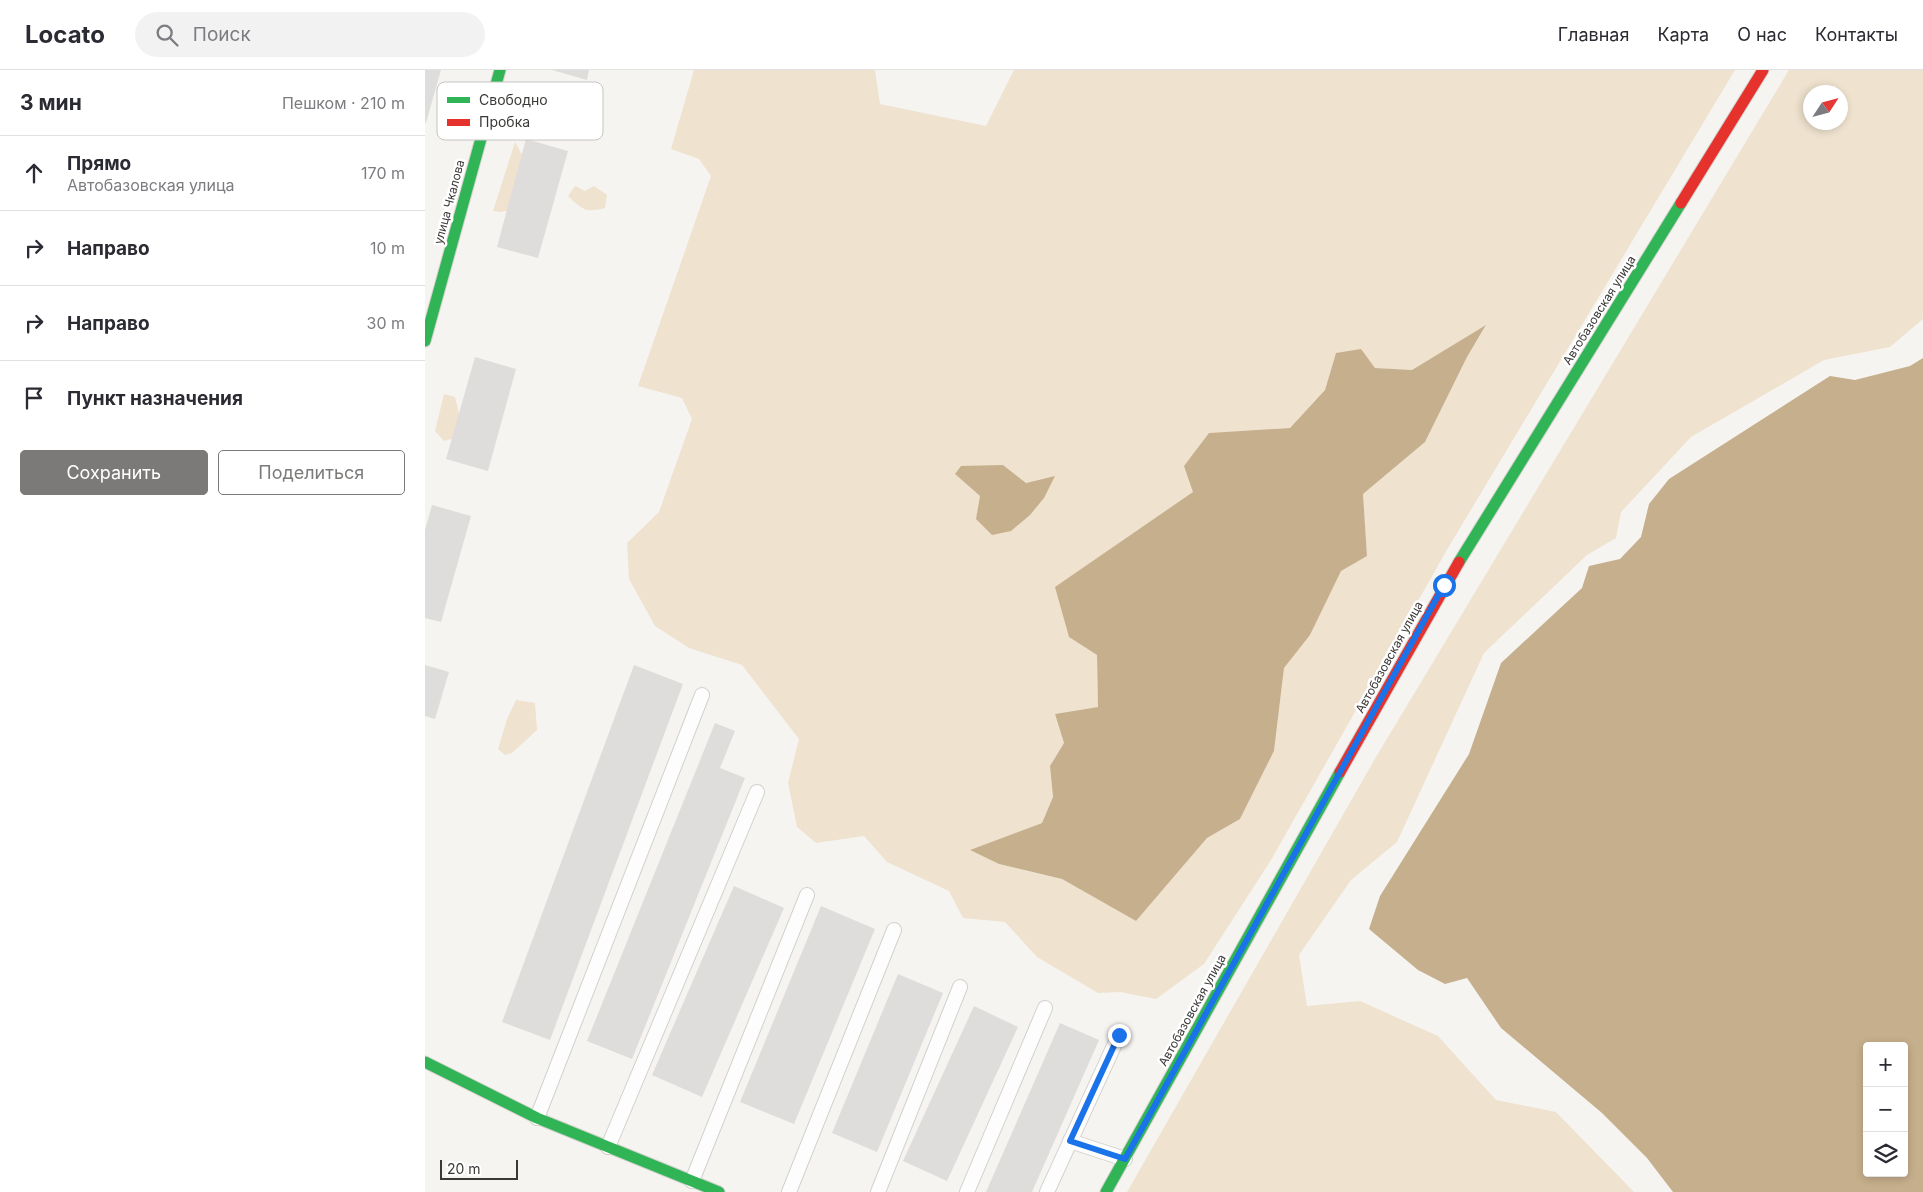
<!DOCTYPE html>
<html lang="ru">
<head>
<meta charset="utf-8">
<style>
  body { margin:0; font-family:Inter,sans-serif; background:#f2f2f3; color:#2b2b33 }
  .controls { position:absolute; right:15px; bottom:15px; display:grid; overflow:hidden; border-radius:5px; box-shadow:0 2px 8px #0003 }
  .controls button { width:45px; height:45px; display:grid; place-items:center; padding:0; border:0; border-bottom:1px solid #e1e1e2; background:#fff; color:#2b2b33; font:25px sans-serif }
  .compass { position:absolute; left:1378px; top:15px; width:45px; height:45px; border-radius:50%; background:#fff; box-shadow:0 2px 8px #0003; rotate:54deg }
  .scale { position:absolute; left:15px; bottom:12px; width:78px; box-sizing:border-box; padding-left:5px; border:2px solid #3a3937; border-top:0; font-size:14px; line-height:18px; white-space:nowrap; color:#3a3937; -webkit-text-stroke:4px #fff; paint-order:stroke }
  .stop { position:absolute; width:15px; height:15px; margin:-11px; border:4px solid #1a73e8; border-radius:50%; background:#fff }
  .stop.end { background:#1a73e8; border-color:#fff; box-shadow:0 1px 5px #0008 }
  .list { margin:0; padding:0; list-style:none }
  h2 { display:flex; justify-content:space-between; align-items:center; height:65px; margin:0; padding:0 20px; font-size:21px }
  h2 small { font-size:16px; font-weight:400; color:#7c7c81 }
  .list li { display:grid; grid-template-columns:32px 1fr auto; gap:15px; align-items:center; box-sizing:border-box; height:75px; padding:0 20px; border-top:1px solid #e1e1e2 }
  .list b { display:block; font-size:19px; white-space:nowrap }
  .list p { margin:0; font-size:16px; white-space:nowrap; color:#7c7c81 }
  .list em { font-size:16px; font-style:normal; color:#7c7c81 }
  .actions { display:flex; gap:10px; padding:15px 20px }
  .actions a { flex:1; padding:11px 0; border:1px solid #7c7a78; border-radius:5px; text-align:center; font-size:18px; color:#7c7a78 }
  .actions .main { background:#7c7a78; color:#fff }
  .icon { flex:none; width:28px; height:28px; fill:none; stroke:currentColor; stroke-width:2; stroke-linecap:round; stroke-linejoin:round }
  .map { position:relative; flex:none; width:1498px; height:1122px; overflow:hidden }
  header { display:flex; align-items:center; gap:30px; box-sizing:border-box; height:70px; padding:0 25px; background:#fff; border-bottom:1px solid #e1e1e2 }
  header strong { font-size:24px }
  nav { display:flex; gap:28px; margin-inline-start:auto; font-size:18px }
  .search { width:350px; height:45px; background:#f2f2f3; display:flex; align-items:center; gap:12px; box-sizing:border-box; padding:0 18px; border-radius:28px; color:#7c7c81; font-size:19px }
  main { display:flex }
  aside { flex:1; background:#fff }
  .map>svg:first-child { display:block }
  .green { fill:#efe2cf; fill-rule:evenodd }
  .water { fill:#c6af8c; fill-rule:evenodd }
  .building { fill:#dfdddb }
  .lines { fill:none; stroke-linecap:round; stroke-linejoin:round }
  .lane-casing { stroke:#d2d1ce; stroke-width:16 }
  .fast-casing { stroke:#d2d1ce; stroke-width:13 }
  .jam-casing { stroke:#d2d1ce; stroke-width:13 }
  .lane { stroke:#fefdfd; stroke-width:14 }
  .fast { stroke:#30b455; stroke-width:11 }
  .jam { stroke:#e5322d; stroke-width:11 }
  .route { stroke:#1a73e8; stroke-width:6 }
  .labels { text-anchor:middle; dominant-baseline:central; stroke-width:5; stroke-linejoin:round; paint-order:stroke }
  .street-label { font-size:12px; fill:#3a3937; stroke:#fff }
  .key { fill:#fff; stroke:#c4c4c3; stroke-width:1 }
  .key-label { font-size:14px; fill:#3a3937 }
</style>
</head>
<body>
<header>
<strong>Locato</strong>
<div class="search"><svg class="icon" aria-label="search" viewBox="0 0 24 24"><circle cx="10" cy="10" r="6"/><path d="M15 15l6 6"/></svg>Поиск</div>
<nav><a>Главная</a><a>Карта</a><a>О нас</a><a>Контакты</a></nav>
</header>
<main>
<aside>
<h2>3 мин<small>Пешком · 210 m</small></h2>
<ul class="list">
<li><svg class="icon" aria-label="ahead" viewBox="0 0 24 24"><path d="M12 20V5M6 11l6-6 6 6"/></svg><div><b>Прямо</b><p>Автобазовская улица</p></div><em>170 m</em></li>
<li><svg class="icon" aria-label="right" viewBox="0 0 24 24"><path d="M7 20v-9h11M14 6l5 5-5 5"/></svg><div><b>Направо</b></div><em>10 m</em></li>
<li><svg class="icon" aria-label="right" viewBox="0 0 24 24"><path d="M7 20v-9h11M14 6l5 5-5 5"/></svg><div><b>Направо</b></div><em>30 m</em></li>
<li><svg class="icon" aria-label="arrive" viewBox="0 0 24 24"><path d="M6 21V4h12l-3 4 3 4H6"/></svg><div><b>Пункт назначения</b></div></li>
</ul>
<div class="actions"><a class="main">Сохранить</a><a>Поделиться</a></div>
</aside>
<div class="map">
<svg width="1498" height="1122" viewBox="0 0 1498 1122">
  <rect width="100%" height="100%" fill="#f6f4f1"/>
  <g class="green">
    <path d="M269,0h181l5,34 106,22 28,-56h721l-287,478 -177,312 -67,104 -48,35 -36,-7 -22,1 -61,-36 -32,-35 -42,-4 -14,-27 -62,-29 -23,-26 -48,7 -19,-16 -9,-44 11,-44 -57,-74 -53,-17 -34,-22 -26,-47 -2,-36 32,-31 33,-93 -10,-21 -44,-12 73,-210 -12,-17 -28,-10zM1061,256l-19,31 -42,85 -62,52 4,62 -26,14 -31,65 -26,33 -10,83 -34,68 -33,19 -71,83 -74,-42 -63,-15 -29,-14 72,-27 11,-26 -3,-31 14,-23 -9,-29 43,-7 -1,-52 -28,-18 -13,-50 138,-95 15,-59 81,-5 35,-38 11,-37 39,15 37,2zM578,395l23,18 28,-7 -74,20 -25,-22z"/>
    <path d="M1364,0h134v249l-33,28 -66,13 -133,77 -70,75 -5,26 -29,17 -103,98 -87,189 -46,38 -52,75 8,51 53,-5 78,35 58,64 60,12 78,80h-507l249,-435zM1386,22h30v30h-30z"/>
    <path d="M90,72l11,20 -11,47 -14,3 -8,-1z"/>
    <path d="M150,116l10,5 9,-5 13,9 -2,13c-20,5 -22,2 -37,-12z"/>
    <path d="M19,324l11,3 5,21 -5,20 -11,3 -9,-10z"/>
    <path d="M91,630l19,3 2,27 -25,23 -7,2 -7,-6 9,-30z"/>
  </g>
  <g class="water">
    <path d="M1061,255l-19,32 -42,85 -62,52 4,62 -26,15 -31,64 -26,33 -10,83 -34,68 -33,19 -71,83 -74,-42 -63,-15 -29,-14 72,-27 11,-26 -3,-31 14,-23 -9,-29 43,-7 -1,-52 -28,-18 -14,-50 138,-95 -9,-26 25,-33 81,-5 35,-38 11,-37 25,-4 14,19 37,2z"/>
    <path d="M1498,288v834h-250l-26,-34 -45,-45 -101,-85 -34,-50 -22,6 -27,-14 -49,-41 11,-33 89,-142 32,-91 81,-75 7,-22 31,-7 21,-22 8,-33 20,-25 161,-103 25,4 55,-14zM1442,976h37v127h-37z"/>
    <path d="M578,395l23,18 29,-7 -11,22 -14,17 -19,16 -19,4 -16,-16 4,-23 -25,-22 6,-8z"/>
  </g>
  <g class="building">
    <path d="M0,0h16l-15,53h-1z"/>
    <path d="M127,0h37l-2,10z"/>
    <path d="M101,69l42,12 -30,107 -41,-11z"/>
    <path d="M50,287l41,12 -28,102 -42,-12z"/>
    <path d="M7,435l39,11 -30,106 -16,-4v-88z"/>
    <path d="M0,595l24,7 -14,47 -10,-3z"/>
    <path d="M209,595l49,19 -133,356 -48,-18z"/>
    <path d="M290,653l20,8 -15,37 25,10 -113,281 -45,-18z"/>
    <path d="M309,816l50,22 -82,189 -50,-22z"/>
    <path d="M396,836l54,23 -81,195 -54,-22z"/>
    <path d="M473,904l45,19 -66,159 -45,-19z"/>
    <path d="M549,936l44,21 -71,154 -44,-20z"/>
    <path d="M635,953l39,17 -67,152h-46z"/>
  </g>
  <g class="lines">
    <defs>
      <g id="lane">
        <path d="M112,1048l165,-423"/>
        <path d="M645,1071l55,18"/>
        <path d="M183,1077l149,-355"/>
        <path d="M267,1111l115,-286"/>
        <path d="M364,1122l105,-262"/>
        <path d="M453,1122l82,-205"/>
        <path d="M542,1122l78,-184"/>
        <path d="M622,1122l72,-157"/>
      </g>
      <g id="fast">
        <path d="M0,271l75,-271"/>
        <path d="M1034,492l222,-359"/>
        <path d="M0,992l112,56 182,74"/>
        <path d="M681,1122l234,-420"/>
      </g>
      <g id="jam">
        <path d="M1256,133l82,-133"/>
        <path d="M915,702l119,-210"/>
      </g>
    </defs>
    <use href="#lane" class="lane-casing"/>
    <use href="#fast" class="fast-casing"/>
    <use href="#jam" class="jam-casing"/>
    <use href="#lane" class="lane"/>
    <use href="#fast" class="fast"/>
    <use href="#jam" class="jam"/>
  </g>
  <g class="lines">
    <path class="route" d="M694,965l-49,106 55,18 319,-574"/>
  </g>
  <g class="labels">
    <g class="street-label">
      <text transform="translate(24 132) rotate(-75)">улица Чкалова</text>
      <text transform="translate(1174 240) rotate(-58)">Автобазовская улица</text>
      <text transform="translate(964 587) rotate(-61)">Автобазовская улица</text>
      <text transform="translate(767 940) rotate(-61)">Автобазовская улица</text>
    </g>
  </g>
  <rect x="12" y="12" width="166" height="58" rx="8" class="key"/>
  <rect x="22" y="27" width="23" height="6" fill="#30b455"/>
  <rect x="22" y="49" width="23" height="7" fill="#e5322d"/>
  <g class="key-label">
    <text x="54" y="35">Свободно</text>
    <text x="54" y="57">Пробка</text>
  </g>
</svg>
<div class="controls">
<button>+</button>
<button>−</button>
<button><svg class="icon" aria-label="layers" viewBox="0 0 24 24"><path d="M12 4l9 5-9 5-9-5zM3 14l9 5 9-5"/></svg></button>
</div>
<svg class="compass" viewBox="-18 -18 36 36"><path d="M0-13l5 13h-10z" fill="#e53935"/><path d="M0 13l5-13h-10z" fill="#7c7c81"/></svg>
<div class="scale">20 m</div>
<div class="stop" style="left:1019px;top:515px"></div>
<div class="stop end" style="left:694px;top:965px"></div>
</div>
</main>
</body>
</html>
